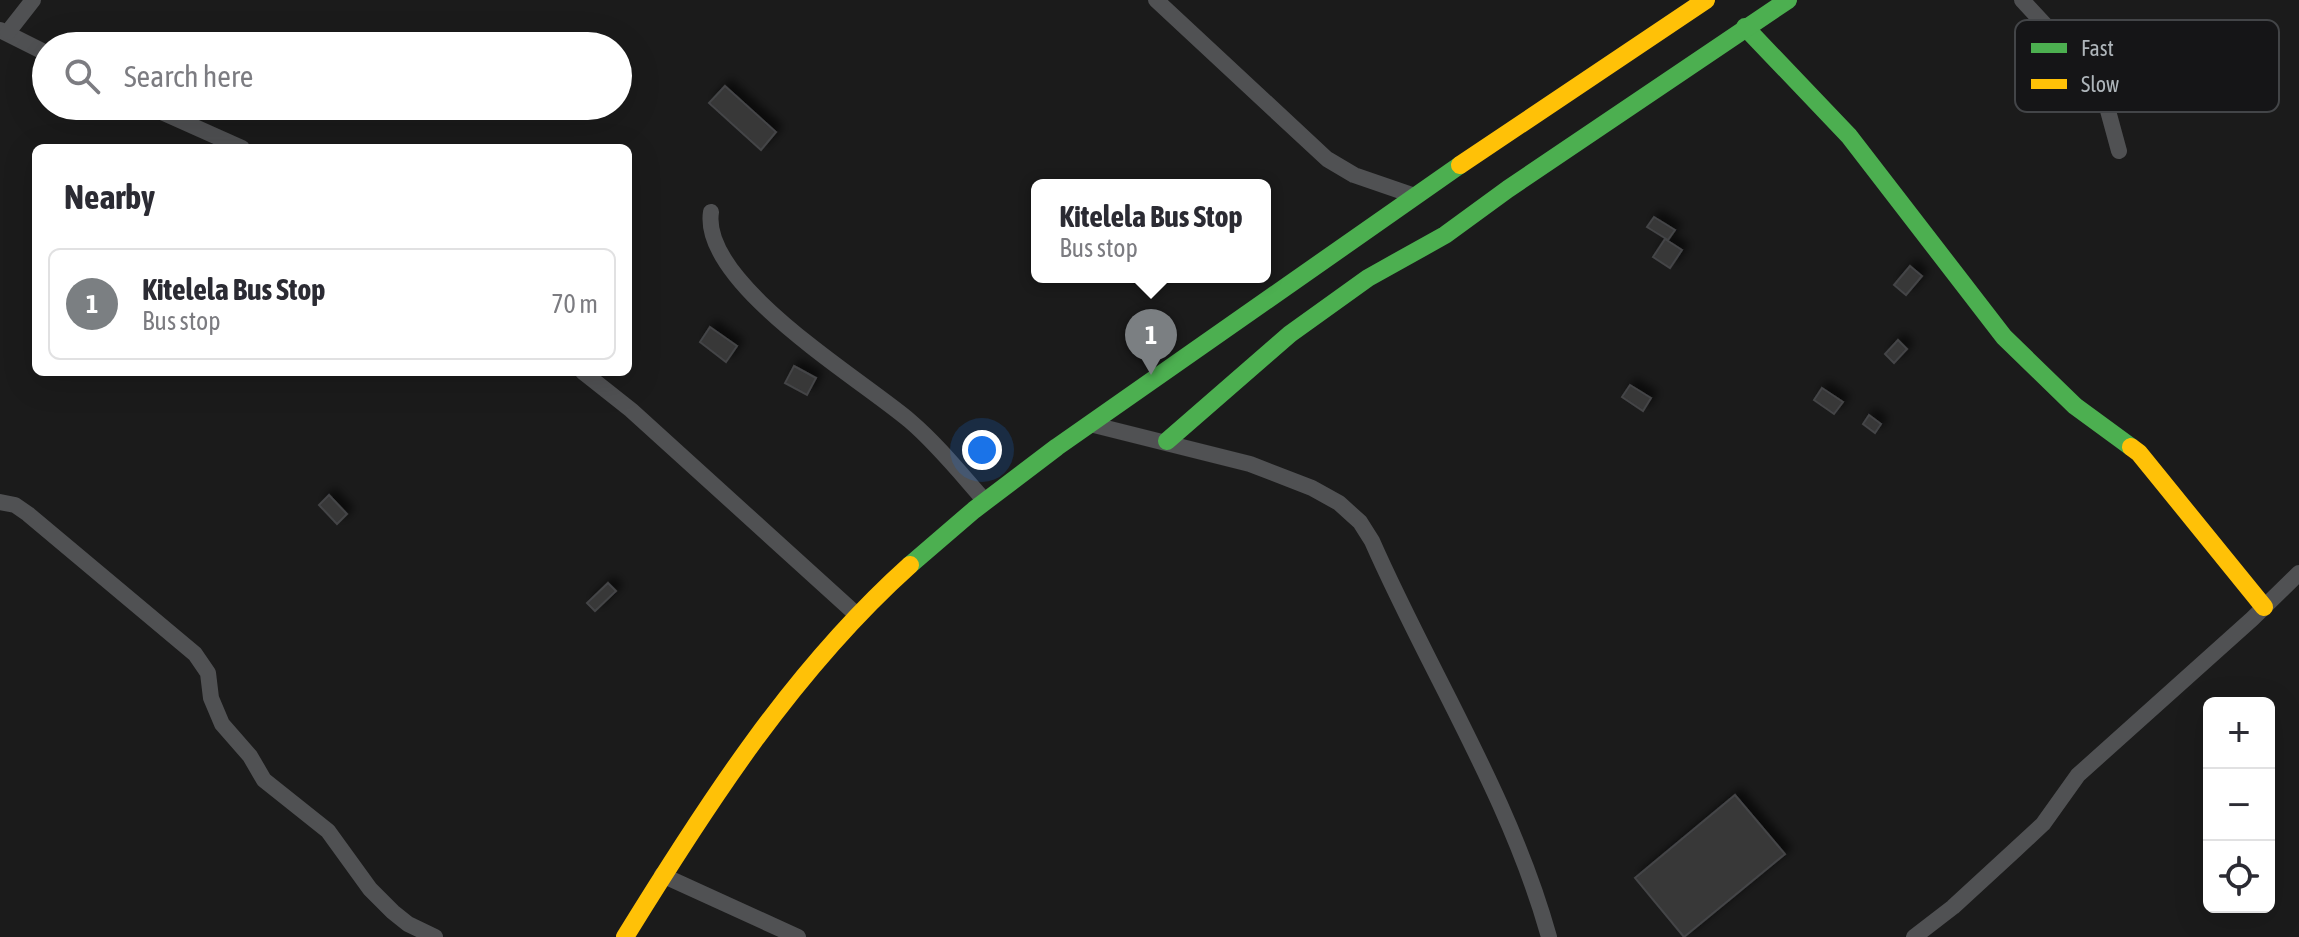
<!DOCTYPE html>
<html lang="en">
<head>
<meta charset="utf-8">
<style>
  body { margin:0; font-family:"Asap Condensed",sans-serif; background:#f7f7f7; color:#2b2b33 }
  .controls { position:absolute; right:24px; bottom:24px; display:grid; overflow:hidden; border-radius:12px; box-shadow:0 8px 32px #0002 }
  .controls button { width:72px; height:72px; display:grid; place-items:center; padding:0; border:0; border-bottom:2px solid #e1e1e2; background:#fff; color:#2b2b33; font:40px sans-serif }
  .you { position:absolute; left:982px; top:450px; width:28px; height:28px; margin:-20px; border:6px solid #fff; border-radius:50%; background:#1a73e8; box-shadow:0 0 0 12px #1a73e833 }
  .badge { display:grid; place-items:center; width:52px; height:52px; border-radius:50%; background:#7b7f82; color:#fff; font-size:26px; font-weight:700 }
  .pin { position:absolute; translate:-50% -66px; filter:drop-shadow(0 2px 4px #0008) }
  .pin::after { content:''; position:absolute; top:42px; width:28px; height:24px; background:inherit; clip-path:polygon(0 0,100% 0,50% 100%) }
  .popup { position:absolute; left:1031px; top:179px; width:240px; height:104px; box-sizing:border-box; display:grid; place-content:center; border-radius:12px; background:#fff; filter:drop-shadow(0 2px 6px #0005); font-size:26px; white-space:nowrap; color:#7c7c81 }
  .popup b { font-size:30px; color:#2b2b33 }
  .popup::after { content:''; position:absolute; left:50%; top:100%; margin-left:-16px; border:16px solid transparent; border-top-color:#fff }
  .list { margin:0; padding:0; list-style:none }
  h2 { display:flex; justify-content:space-between; align-items:center; height:104px; margin:0; padding:0 32px; font-size:34px }
  h2 small { font-size:26px; font-weight:400; color:#7c7c81 }
  .list li { display:grid; grid-template-columns:52px 1fr auto; gap:24px; align-items:center; box-sizing:border-box; height:112px; margin:0 16px 16px; padding:0 16px; border:2px solid #e1e1e2; border-radius:12px }
  .list b { display:block; font-size:30px; white-space:nowrap }
  .list p { margin:0; font-size:26px; white-space:nowrap; color:#7c7c81 }
  .list em { font-size:26px; font-style:normal; color:#7c7c81 }
  .icon { flex:none; width:44px; height:44px; fill:none; stroke:currentColor; stroke-width:2; stroke-linecap:round; stroke-linejoin:round }
  .map { position:relative; flex:none; width:2299px; height:937px; overflow:hidden }
  .search { position:absolute; background:#fff; box-shadow:0 8px 32px #0002; left:32px; top:32px; width:600px; height:88px; display:flex; align-items:center; gap:20px; box-sizing:border-box; padding:0 28px; border-radius:44px; color:#7c7c81; font-size:30px }
  .panel { position:absolute; background:#fff; box-shadow:0 8px 32px #0002; left:32px; top:144px; width:600px; height:232px; border-radius:12px }
  .map>svg:first-child { display:block }
  .building { fill:#373738; stroke:#444547; stroke-width:2; filter:url(#shadow) }
  .lines { fill:none; stroke-linecap:round; stroke-linejoin:round }
  .street { stroke:#505153; stroke-width:16 }
  .fast { stroke:#4caf50; stroke-width:18 }
  .slow { stroke:#ffc107; stroke-width:18 }
  .key { fill:#151517; stroke:#434548; stroke-width:2 }
  .key-label { font-size:22px; fill:#aeb5ba }
</style>
</head>
<body>
<div class="map">
<svg width="2299" height="937" viewBox="0 0 2299 937">
  <defs>
    <filter id="shadow"><feDropShadow dx="6" dy="-6" stdDeviation="4" flood-color="#0009"/></filter>
  </defs>
  <rect width="100%" height="100%" fill="#1b1b1b"/>
  <g class="building">
    <path d="M725,86l51,46 -15,18 -52,-47z"/>
    <path d="M1654,217l21,13 -7,10 -21,-13z"/>
    <path d="M1665,239l17,11 -12,18 -17,-11z"/>
    <path d="M1910,266l12,10 -16,19 -12,-10z"/>
    <path d="M710,327l27,19 -11,16 -26,-20z"/>
    <path d="M1898,340l9,9 -13,14 -9,-9z"/>
    <path d="M794,366l22,12 -9,17 -22,-12z"/>
    <path d="M1630,385l21,13 -8,13 -21,-14z"/>
    <path d="M1822,388l21,14 -9,12 -20,-14z"/>
    <path d="M1869,415l12,9 -6,9 -12,-9z"/>
    <path d="M329,495l18,19 -10,10 -18,-19z"/>
    <path d="M608,583l8,8 -21,20 -8,-8z"/>
    <path d="M1735,795l50,59 -101,83 -49,-59z"/>
  </g>
  <g class="lines">
    <g class="street">
      <path d="M1156,0l171,159 27,16 61,21"/>
      <path d="M2022,0l37,40 20,33 28,34 12,44"/>
      <path d="M0,30l46,23"/>
      <path d="M8,32l25,-32"/>
      <path d="M148,106l94,42"/>
      <path d="M711,212c-11,71 150,167 199,209 28,24 51,53 75,80"/>
      <path d="M583,372l48,38 226,205"/>
      <path d="M1090,424l160,40 62,24 27,15 21,19 12,19c58,132 138,256 177,396"/>
      <path d="M0,502l15,3 13,9 167,140 13,19 3,25 11,26 28,32 14,24 64,51 42,58 23,23 15,12 27,13"/>
      <path d="M662,875l136,62"/>
      <path d="M1914,937l39,-30 62,-57 28,-26 35,-49 174,-156 47,-46"/>
    </g>
    <g class="fast">
      <path d="M1745,27l104,109 155,201 71,69 56,41"/>
      <path d="M1167,441l123,-107 78,-56 77,-43 63,-46 280,-189"/>
      <path d="M910,565l64,-55 83,-63 403,-282"/>
    </g>
    <g class="slow">
      <path d="M1460,165l246,-165"/>
      <path d="M2131,447l8,6 125,154"/>
      <path d="M625,937c82,-133 168,-267 285,-372"/>
    </g>
  </g>
  <rect x="2015" y="20" width="264" height="92" rx="12" class="key"/>
  <rect x="2031" y="43" width="36" height="10" fill="#4caf50"/>
  <rect x="2031" y="79" width="36" height="10" fill="#ffc107"/>
  <g class="key-label">
    <text x="2081" y="56">Fast</text>
    <text x="2081" y="92">Slow</text>
  </g>
</svg>
<div class="controls">
<button>+</button>
<button>−</button>
<button><svg class="icon" aria-label="locate" viewBox="0 0 24 24"><circle cx="12" cy="12" r="6"/><path d="M12 2v4M12 18v4M2 12h4M18 12h4"/></svg></button>
</div>
<div class="you"></div>
<div class="pin badge" style="left:1151px;top:375px">1</div>
<div class="popup"><b>Kitelela Bus Stop</b>Bus stop</div>
<div class="search"><svg class="icon" aria-label="search" viewBox="0 0 24 24"><circle cx="10" cy="10" r="6"/><path d="M15 15l6 6"/></svg>Search here</div>
<section class="panel">
<h2>Nearby<small></small></h2>
<ul class="list">
<li><span class="badge">1</span><div><b>Kitelela Bus Stop</b><p>Bus stop</p></div><em>70 m</em></li>
</ul>
</section>
</div>
</body>
</html>
